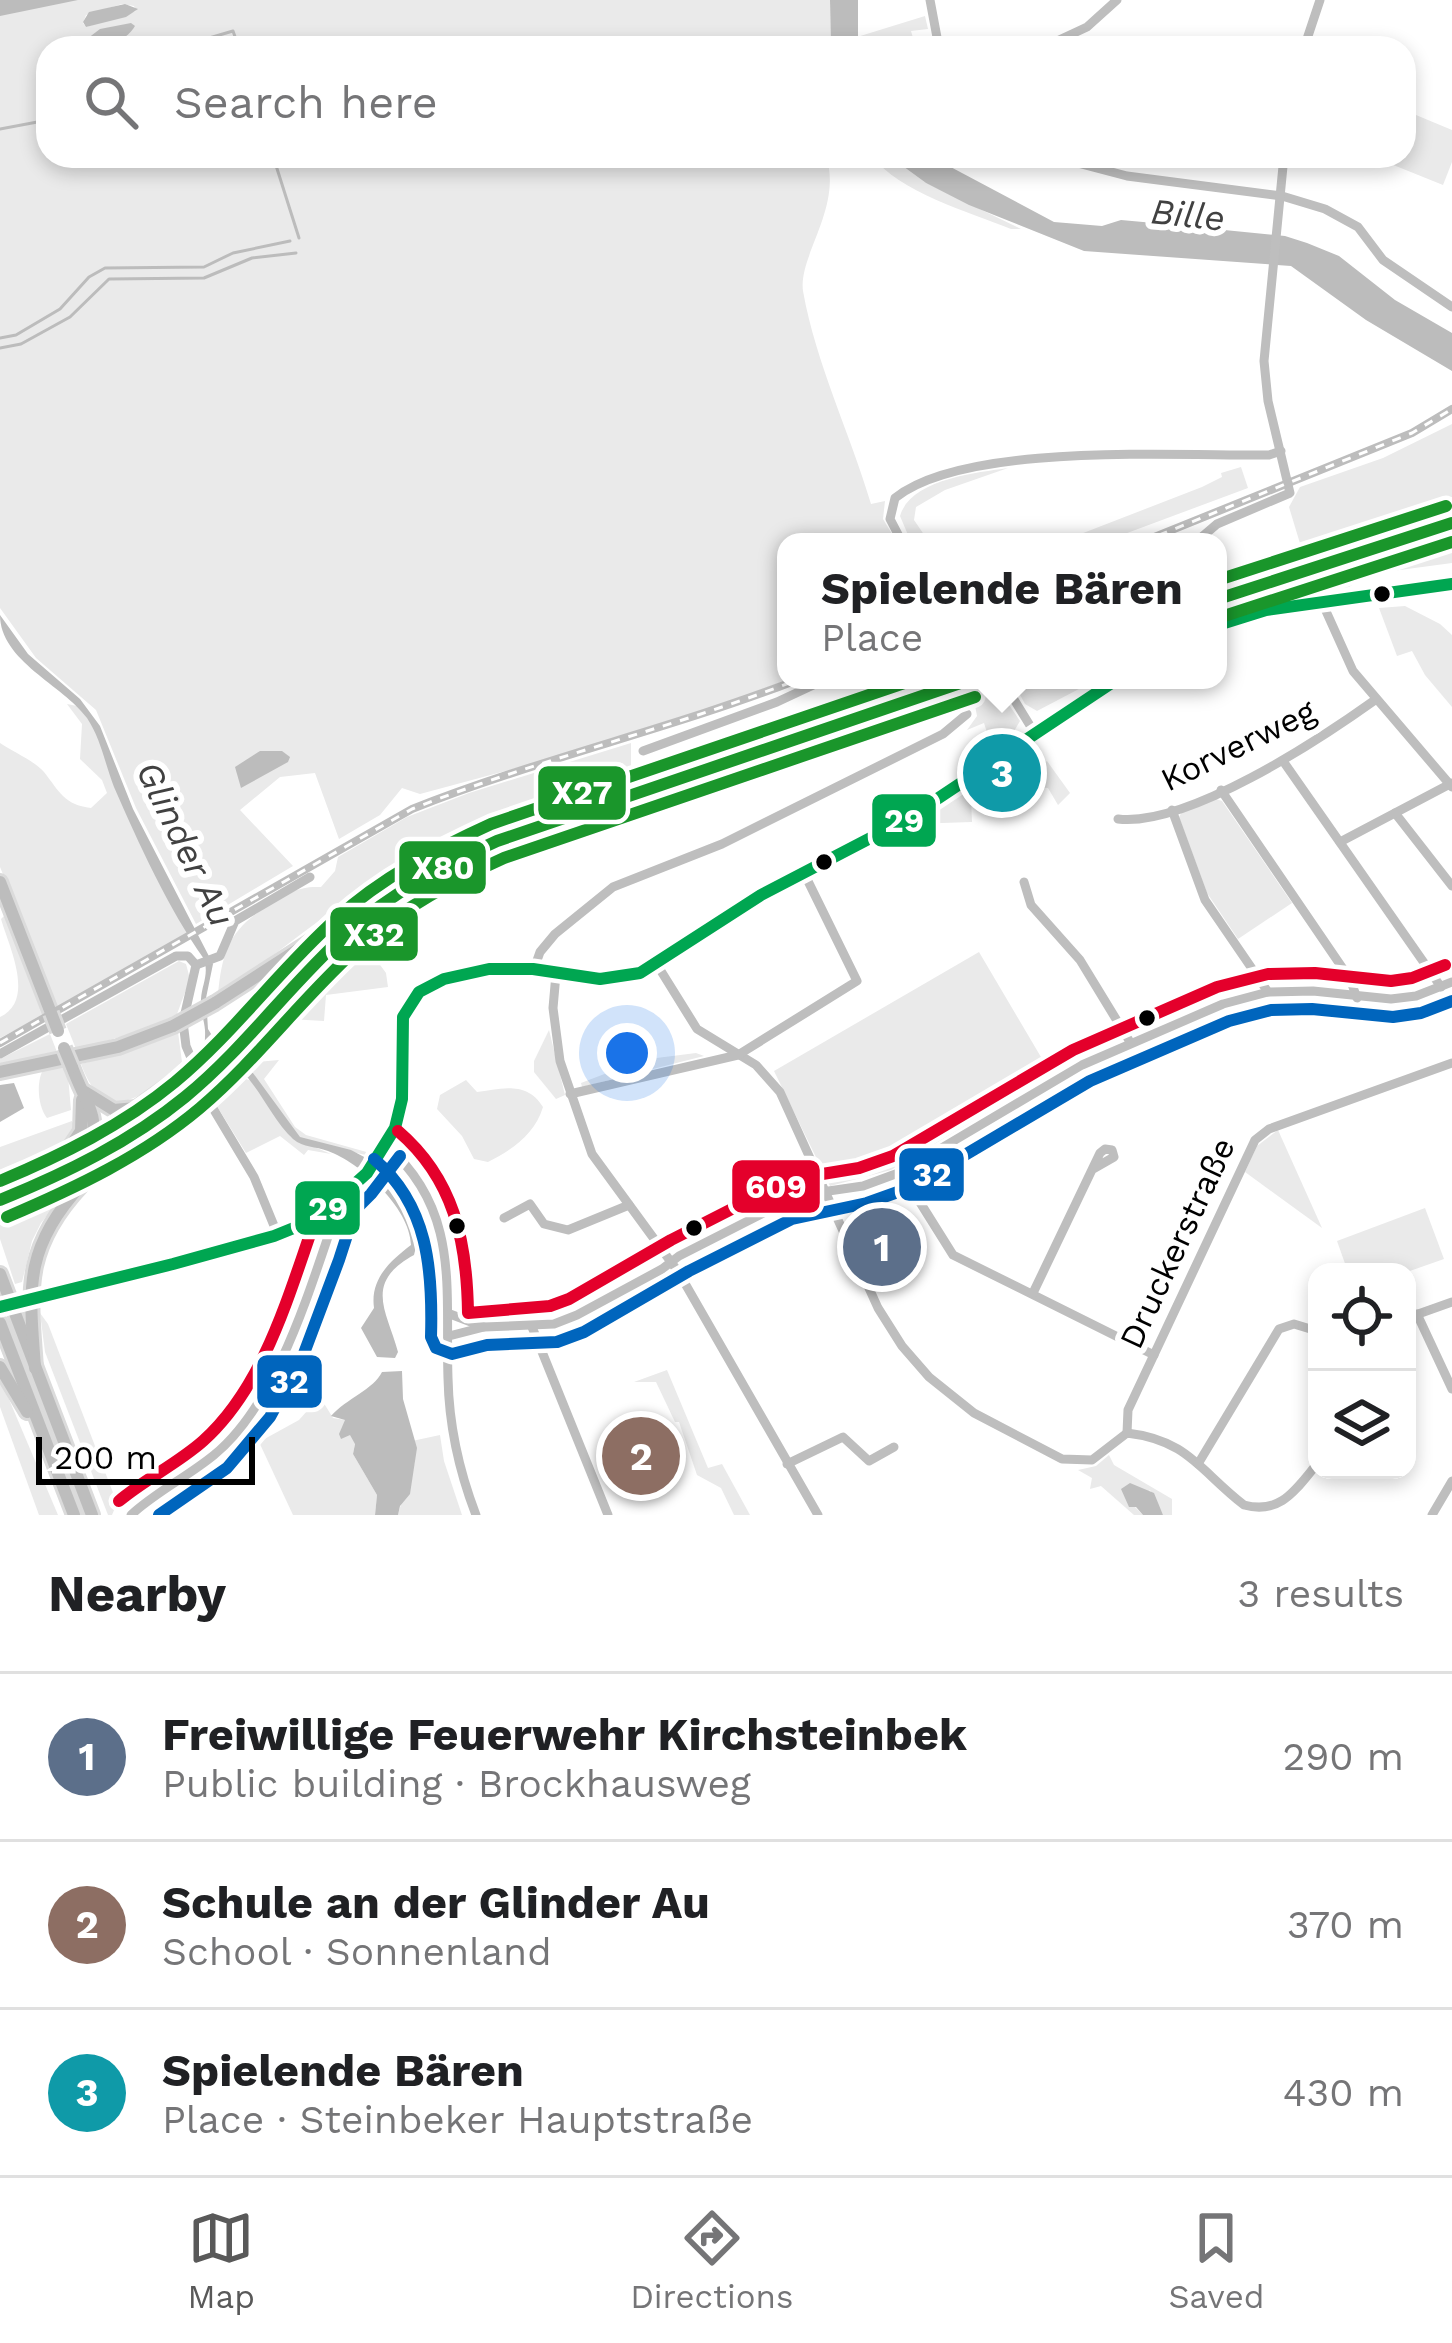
<!DOCTYPE html>
<html lang="en">
<head>
<meta charset="utf-8">
<style>
  body { margin:0; font-family:"Work Sans",sans-serif; background:#f2f2f2; color:#202124 }
  .controls { position:absolute; right:36px; bottom:36px; display:grid; overflow:hidden; border-radius:24px; box-shadow:0 6px 18px #0003 }
  .controls button { width:108px; height:108px; display:grid; place-items:center; padding:0; border:0; border-bottom:3px solid #e0e0e0; background:#fff; color:#202124; font:60px sans-serif }
  .scale { position:absolute; left:36px; bottom:30px; width:219px; box-sizing:border-box; padding-left:12px; border:6px solid #000; border-top:0; font-size:33px; line-height:42px; white-space:nowrap; color:#000; -webkit-text-stroke:9px #fff; paint-order:stroke }
  .you { position:absolute; left:627px; top:1053px; width:42px; height:42px; margin:-30px; border:9px solid #fff; border-radius:50%; background:#1a73e8; box-shadow:0 0 0 18px #1a73e833 }
  .badge { display:grid; place-items:center; width:78px; height:78px; border-radius:50%; background:#595959; color:#fff; font-size:39px; font-weight:700 }
  .pin { position:absolute; translate:-50% -50%; border:6px solid #fff; box-shadow:0 3px 12px #0006 }
  .popup { position:absolute; left:777px; top:533px; width:450px; height:156px; box-sizing:border-box; display:grid; place-content:center; border-radius:24px; background:#fff; filter:drop-shadow(0 3px 9px #0005); font-size:39px; white-space:nowrap; color:#757577 }
  .popup b { font-size:45px; color:#202124 }
  .popup::after { content:''; position:absolute; left:50%; top:100%; margin-left:-24px; border:24px solid transparent; border-top-color:#fff }
  .list { margin:0; padding:0; list-style:none }
  h2 { display:flex; justify-content:space-between; align-items:center; height:156px; margin:0; padding:0 48px; font-size:51px }
  h2 small { font-size:39px; font-weight:400; color:#757577 }
  .list li { display:grid; grid-template-columns:78px 1fr auto; gap:36px; align-items:center; box-sizing:border-box; height:168px; padding:0 48px; border-top:3px solid #e0e0e0 }
  .list b { display:block; font-size:45px; white-space:nowrap }
  .list p { margin:0; font-size:39px; white-space:nowrap; color:#757577 }
  .list em { font-size:39px; font-style:normal; color:#757577 }
  .icon { flex:none; width:66px; height:66px; fill:none; stroke:currentColor; stroke-width:2; stroke-linecap:round; stroke-linejoin:round }
  .map { position:relative; flex:none; width:1452px; height:1515px; overflow:hidden }
  .search { position:absolute; background:#fff; box-shadow:0 6px 18px #0003; left:36px; right:36px; top:36px; height:132px; display:flex; align-items:center; gap:30px; box-sizing:border-box; padding:0 42px; border-radius:36px; color:#757577; font-size:45px }
  .sheet { height:660px; background:#fff }
  nav { display:flex; justify-content:space-around; align-items:center; box-sizing:border-box; height:168px; border-top:3px solid #e0e0e0; background:#fff; font-size:33px; color:#757577 }
  nav a { display:grid; justify-items:center; gap:6px }
  nav .on { color:#595959 }
  .map>svg:first-child { display:block }
  .green { fill:#eaeaea; fill-rule:evenodd }
  .water { fill:#bcbcbc }
  .lines { fill:none; stroke-linecap:round; stroke-linejoin:round }
  .stream { stroke:#bcbcbc; stroke-width:3 }
  .major-casing { stroke:#dbdbdb; stroke-width:16 }
  .highway-casing { stroke:#dbdbdb; stroke-width:18 }
  .minor { stroke:#bebebe; stroke-width:9 }
  .major { stroke:#bdbdbd; stroke-width:10 }
  .highway { stroke:#bdbdbd; stroke-width:12 }
  .rail-casing { stroke:#bdbdbd; stroke-width:8 }
  .rail { stroke:#fff; stroke-width:3; stroke-dasharray:9; stroke-linecap:butt }
  .highway-bridge-casing { stroke:#dbdbdb; stroke-width:18; stroke-linecap:butt }
  .minor-bridge { stroke:#bebebe; stroke-width:9 }
  .highway-bridge { stroke:#bdbdbd; stroke-width:12 }
  .bus-1-casing { stroke:#fff; stroke-width:21 }
  .bus-2-casing { stroke:#fff; stroke-width:21 }
  .bus-3-casing { stroke:#fff; stroke-width:21 }
  .bus-4-casing { stroke:#fff; stroke-width:21 }
  .bus-5-casing { stroke:#fff; stroke-width:21 }
  .bus-6-casing { stroke:#fff; stroke-width:21 }
  .bus-1 { stroke:#00a651; stroke-width:12 }
  .bus-2 { stroke:#0065bd; stroke-width:12 }
  .bus-3 { stroke:#e4002b; stroke-width:12 }
  .bus-4 { stroke:#1a962b; stroke-width:12 }
  .bus-5 { stroke:#1a962b; stroke-width:12 }
  .bus-6 { stroke:#1a962b; stroke-width:12 }
  .bus-dot { fill:#000; stroke:#fff; stroke-width:4.5 }
  .labels { text-anchor:middle; dominant-baseline:central; stroke-width:12; stroke-linejoin:round; paint-order:stroke }
  .street-label { font-size:33px; fill:#000; stroke:#fff }
  .water-label { font-size:36px; font-style:italic; fill:#414141; stroke:#fff }
  .line-badge { stroke:#fff; stroke-width:4.5 }
  .badge-label { font-size:33px; text-anchor:middle; font-weight:bold; fill:#fff }
</style>
</head>
<body>
<div class="map">
<svg width="1452" height="1515" viewBox="0 0 1452 1515">
  <rect width="100%" height="100%" fill="#fff"/>
  <g class="green">
    <path d="M54,0h776l1,48h-783v108h778c17,51 -28,100 -23,135 13,73 47,142 68,213l14,-3 -2,18 14,23h-111v138l-55,21 -200,63 -111,30 -18,-6 -22,27 -41,24 -24,-66 -35,4 -40,33 53,56 -97,58 -60,-116 -40,-98 -60,-52 -36,-50v-600zM122,4l12,2 2,5 -50,16 -3,-4 3,-8z"/>
    <path d="M925,16l3,13 -17,2 5,17h-58l-1,-11z"/>
    <path d="M1404,110l48,20v32l-9,23 -72,-29h33z"/>
    <path d="M872,156h17l37,27 95,46h-10c-42,-17 -112,-37 -139,-73z"/>
    <path d="M1452,424v78l-150,48 -13,-43 11,-20 83,-29z"/>
    <path d="M1241,467l7,21 -145,54h-43l142,-55 20,-10 -1,-4z"/>
    <path d="M1008,468l-63,22 -29,17 -2,13 15,22h-18l-11,-26c11,-37 75,-43 108,-48z"/>
    <path d="M1452,534v29l-82,11 -21,13 -98,12z"/>
    <path d="M1405,606l35,18 12,11v72l-27,-32 -13,-24 -15,5 -18,-48z"/>
    <path d="M992,680l28,41 -7,12 -33,28 -2,-7 12,-12 -6,-19 -17,7 10,-14 -2,-11h-14l-1,-5 -34,11 -6,-3 5,-6z"/>
    <path d="M1012,680h84l-59,31 -12,-7z"/>
    <path d="M67,704l10,2 15,14 16,45 80,168 -130,75 -58,-141v-124c13,9 33,17 44,29 15,19 20,33 47,36l16,-15 -5,-13 -22,-21 2,-35z"/>
    <path d="M631,743v31c-59,19 -120,34 -175,60 -87,41 -159,107 -238,161 4,-45 12,-65 49,-89 20,-12 30,-20 54,-19l14,-16 3,-14 69,-40 62,-24z"/>
    <path d="M1016,756l13,18 18,-13 23,32 -12,12 -10,-17 -45,-3 -18,3 -14,11 1,23 -60,2z"/>
    <path d="M1213,798l9,3 70,102 -54,36 -31,-46 -28,-76 4,-7z"/>
    <path d="M7,913l39,101 -46,24v-21c36,-17 9,-70 1,-98z"/>
    <path d="M371,929l9,16 -13,2 19,26 2,14 -62,8 -2,26 -35,-2 -32,43 22,-2 -15,19 31,48 11,8 64,18 -4,2 -60,-13 -11,-8 -42,-61 -21,-5z"/>
    <path d="M979,952l72,122 -160,96 -61,16 -56,-115z"/>
    <path d="M179,961l7,3 4,15 -13,35 -31,16 -70,19 -10,-25z"/>
    <path d="M549,1030l16,65 -9,4 -22,-27v-11z"/>
    <path d="M178,1032l4,30c-37,32 -76,70 -101,2l50,-13z"/>
    <path d="M50,1034l7,18 -57,13v-6z"/>
    <path d="M696,1053l8,3 -122,31 -1,-4 60,-23z"/>
    <path d="M63,1067l5,9 3,34 -24,8c-9,-11 -11,-36 -4,-48z"/>
    <path d="M237,1076l15,5 39,56 40,17 -23,-4 -4,5 -24,-19 -34,17 -31,-50 -4,-24z"/>
    <path d="M466,1080l11,12c22,-3 50,-12 66,15 -8,27 -31,43 -55,55l-14,-3 -12,-23 -25,-27 3,-14z"/>
    <path d="M72,1121l3,6 -13,17 -62,26v-23z"/>
    <path d="M1278,1130l44,98 -77,-56 12,-26z"/>
    <path d="M81,1174l-40,49 -9,18 -10,41 -7,2 -15,-45v-30z"/>
    <path d="M1425,1208l19,51 -37,13h-59l-11,-31z"/>
    <path d="M40,1313l8,11 69,179 -5,12h-4l-63,-163z"/>
    <path d="M667,1370l41,98 14,-4 28,51h-16l-13,-27 -24,-13 -18,-53h-4l-19,-40h-22z"/>
    <path d="M0,1378l58,137h-19l-39,-108z"/>
    <path d="M317,1400l8,5 8,13 12,2 10,23 -2,11 24,41 -2,20h-82l-34,-73 40,-22z"/>
    <path d="M440,1435l4,26 18,54h-64c6,-25 24,-50 14,-74z"/>
    <path d="M1109,1455l5,10 58,34v16h-9l-13,-25 -15,17 8,8h-9l-33,-29 -11,3 2,-11 -14,-8 18,-4z"/>
  </g>
  <g class="water">
    <path d="M0,0h78l-78,16z"/>
    <path d="M830,0h28v48h-27z"/>
    <path d="M125,4l13,5 -12,8 -40,10 -3,-5 6,-10z"/>
    <path d="M131,23l4,3c-10,17 -31,22 -50,22l-2,-6 17,-13z"/>
    <path d="M889,156h41l124,66 48,4 19,-6 33,3 131,13 22,7 32,13 56,44 57,33v38l-86,-51 -75,-54 -207,-15 -115,-46 -43,-22z"/>
    <path d="M0,615l28,39 52,45 20,27 33,83 80,155 -7,34 2,31 24,39 21,5 47,64 51,13 32,17 35,72 -4,16c-51,28 -27,56 -16,97l-3,6 -18,-1 -16,-29 13,-20c-4,-29 16,-47 37,-63 -1,-38 -52,-83 -83,-94 -13,-5 -24,-3 -35,-12 -18,-17 -30,-43 -45,-61l-37,1c-12,-19 -5,-30 -6,-49 -1,-11 -5,-20 -4,-31 1,-15 8,-24 3,-40 -36,-51 -65,-115 -90,-172 -9,-23 -13,-48 -27,-69 -24,-33 -87,-57 -87,-103z"/>
    <path d="M260,751h22l8,6 -2,5 -47,26 -6,-21z"/>
    <path d="M14,1083l10,25 -24,14v-37z"/>
    <path d="M402,1371l1,28 14,49 -7,46 -10,12 -2,9h-23l2,-20 -24,-41 2,-10 -5,-9 -9,4 -2,-5 6,-14 -14,-4c15,-17 43,-27 51,-44z"/>
    <path d="M1130,1483l24,10 9,22h-20l-7,-8h-7l-8,-18z"/>
  </g>
  <g class="lines">
    <g class="stream">
      <path d="M175,48l58,-17 6,17"/>
      <path d="M0,129l48,-9"/>
      <path d="M273,156l26,82"/>
      <path d="M0,338l16,-3 44,-26 29,-32 16,-9 99,-1 29,-14 57,-12"/>
      <path d="M0,348l21,-4 49,-27 39,-38 95,-1 48,-20 44,-5"/>
    </g>
    <defs>
      <g id="major">
        <path d="M0,1181l91,-41"/>
        <path d="M0,1200l71,-29 47,-26"/>
      </g>
      <g id="highway">
        <path d="M1218,586l234,-76"/>
        <path d="M1218,599l234,-76"/>
        <path d="M0,882l51,131"/>
        <path d="M215,1003l110,-71"/>
        <path d="M225,1036l112,-110 60,-47 47,-27 90,-39 395,-133"/>
        <path d="M230,1054c90,-94 145,-158 267,-213l472,-161"/>
        <path d="M0,1072l118,-25 55,-21"/>
        <path d="M85,1092l29,18 22,-2"/>
        <path d="M94,1138l93,-66"/>
        <path d="M66,1153l15,-22 1,-31"/>
        <path d="M71,1171c39,-47 19,-56 1,-104"/>
        <path d="M0,1274l92,241"/>
        <path d="M0,1323l74,192"/>
        <path d="M0,1367l27,45"/>
        <path d="M35,1368c-2,-33 -7,-69 0,-102 17,-78 103,-128 159,-177"/>
      </g>
    </defs>
    <use href="#major" class="major-casing"/>
    <use href="#highway" class="highway-casing"/>
    <g class="minor">
      <path d="M930,0l9,48"/>
      <path d="M1042,48l45,-21 30,-27"/>
      <path d="M1304,48l16,-48"/>
      <path d="M1051,156l76,20 155,20 43,13 33,18 25,33 69,47"/>
      <path d="M902,542l-12,-23 5,-21c70,-56 283,-42 374,-43l12,-4"/>
      <path d="M1196,542l21,-18 73,-31 -22,-92 -4,-40 20,-205"/>
      <path d="M1321,600l32,71 99,116"/>
      <path d="M1218,625l48,-15 186,-26"/>
      <path d="M1002,680l32,52"/>
      <path d="M643,751l134,-49 47,-22"/>
      <path d="M1283,761l158,226"/>
      <path d="M1221,790l129,189 7,19"/>
      <path d="M1172,810l33,90 63,92"/>
      <path d="M1395,813l57,73"/>
      <path d="M1118,819c69,8 201,-79 257,-119"/>
      <path d="M1340,842l112,-59"/>
      <path d="M1024,882l7,23 49,55 50,82"/>
      <path d="M656,963l41,66 59,36 24,27 98,216 24,38 27,31 45,36 88,46 30,1 35,-27c61,7 73,38 117,72 37,10 52,-16 73,-41"/>
      <path d="M196,965l-13,57 3,24 25,59 43,72 23,56"/>
      <path d="M196,965l24,-9 15,-35 75,-44"/>
      <path d="M534,969l6,-17 15,-18 58,-47 109,-43 221,-110 24,-20"/>
      <path d="M556,974l-3,34 7,53 32,93 87,119 139,242"/>
      <path d="M0,1054l176,-98h12l8,9"/>
      <path d="M570,1094l168,-39 119,-74 -53,-108"/>
      <path d="M386,1145c75,66 59,144 62,233 1,48 11,93 28,137"/>
      <path d="M901,1172l52,83 201,100"/>
      <path d="M504,1218l26,-14 14,20 24,6 61,-25"/>
      <path d="M1033,1293l67,-140 5,-4 7,1 2,7 -21,12"/>
      <path d="M42,1297c62,-15 124,-30 186,-48 28,-9 60,-16 87,-29 33,-17 82,-77 86,-114 5,-34 -14,-90 17,-113 73,-56 152,6 222,-20l121,-78 146,-76 209,-139"/>
      <path d="M450,1314l34,13"/>
      <path d="M1417,1314l35,75"/>
      <path d="M1407,1318l45,-16"/>
      <path d="M532,1327l76,188"/>
      <path d="M449,1336l35,-9 70,-3 23,-9 85,-46 17,-13 106,-54 23,-8 55,-8 38,-14 181,-107 141,-61 45,-12 45,-1 78,8 25,-3 36,-14"/>
      <path d="M1127,1433l1,-23 127,-270 14,-11 183,-66"/>
      <path d="M787,1464l56,-27 26,24 25,-14"/>
      <path d="M1198,1464l81,-135 15,-5 23,7"/>
      <path d="M131,1515c25,-23 56,-38 83,-60 61,-50 93,-157 118,-230l-6,-12"/>
      <path d="M1432,1515l20,-34"/>
    </g>
    <use href="#major" class="major"/>
    <use href="#highway" class="highway"/>
    <defs>
      <g id="rail">
        <path d="M1142,542l270,-109 40,-24"/>
        <path d="M0,1043l412,-234c126,-50 259,-80 385,-129"/>
      </g>
    </defs>
    <use href="#rail" class="rail-casing"/>
    <use href="#rail" class="rail"/>
    <defs>
      <g id="highway-bridge">
        <path d="M51,1013l7,18"/>
        <path d="M173,1026l42,-23"/>
        <path d="M64,1048l8,19"/>
        <path d="M187,1072l38,-36"/>
        <path d="M194,1089l36,-35"/>
      </g>
    </defs>
    <use href="#highway-bridge" class="highway-bridge-casing"/>
    <path class="minor-bridge" d="M0,1307l42,-10"/>
    <use href="#highway-bridge" class="highway-bridge"/>
    <defs>
      <g id="bus-1">
        <path d="M1218,625l48,-15 186,-26"/>
        <path d="M0,1307l173,-43 101,-28 42,-17 51,-46 28,-45 7,-29 1,-82 16,-25 25,-13 45,-10h44l67,10 40,-6 121,-78 146,-76 209,-139"/>
      </g>
      <g id="bus-2">
        <path d="M374,1159c54,46 59,110 57,178l5,11 16,6 35,-9 70,-3 27,-10 105,-61 103,-52 75,-16 42,-15 181,-107 139,-60 42,-11 41,-1 81,8 28,-4 31,-12"/>
        <path d="M339,1226l32,-32 29,-38"/>
        <path d="M159,1515l68,-47 43,-51 33,-61 36,-96 11,-34 -8,-21"/>
      </g>
      <g id="bus-3">
        <path d="M398,1131c56,48 69,110 70,182l82,-7 19,-7 102,-59 106,-54 27,-9 55,-9 34,-12 180,-106 144,-63 51,-13 47,-1 76,8 21,-3 33,-13"/>
        <path d="M119,1501c26,-22 58,-37 84,-60 60,-54 84,-141 110,-215l-3,-5"/>
      </g>
      <g id="bus-4">
        <path d="M1218,599l234,-76"/>
        <path d="M0,1200c66,-27 130,-58 185,-103 60,-49 105,-113 163,-165 43,-39 96,-67 149,-91l472,-161"/>
      </g>
      <g id="bus-5">
        <path d="M1224,616l228,-74"/>
        <path d="M7,1217c68,-29 136,-61 193,-109 59,-50 104,-113 162,-164 42,-37 91,-63 142,-86l471,-161"/>
      </g>
      <g id="bus-6">
        <path d="M1218,580l228,-74"/>
        <path d="M0,1181c62,-26 123,-56 175,-99 59,-49 104,-112 161,-163 45,-41 100,-70 155,-95l422,-144"/>
      </g>
    </defs>
    <use href="#bus-1" class="bus-1-casing"/>
    <use href="#bus-2" class="bus-2-casing"/>
    <use href="#bus-3" class="bus-3-casing"/>
    <use href="#bus-4" class="bus-4-casing"/>
    <use href="#bus-5" class="bus-5-casing"/>
    <use href="#bus-6" class="bus-6-casing"/>
    <use href="#bus-1" class="bus-1"/>
    <use href="#bus-2" class="bus-2"/>
    <use href="#bus-3" class="bus-3"/>
    <use href="#bus-4" class="bus-4"/>
    <use href="#bus-5" class="bus-5"/>
    <use href="#bus-6" class="bus-6"/>
  </g>
  <g class="bus-dot">
    <circle cx="1382" cy="594" r="10"/>
    <circle cx="824" cy="862" r="10"/>
    <circle cx="1147" cy="1018" r="10"/>
    <circle cx="457" cy="1226" r="10"/>
    <circle cx="694" cy="1228" r="10"/>
  </g>
  <g class="labels">
    <g class="street-label">
      <text transform="translate(1238 745) rotate(-26)">Korverweg</text>
      <text transform="translate(1177 1243) rotate(-65)">Druckerstraße</text>
    </g>
    <g class="water-label">
      <text transform="translate(1188 215) rotate(6)">Bille</text>
      <text transform="translate(185 844) rotate(64)">Glinder Au</text>
    </g>
  </g>
  <g class="line-badge">
    <rect x="536" y="764" width="92" height="58" rx="12" fill="#1a962b"/>
    <rect x="870" y="792" width="68" height="57" rx="12" fill="#00a651"/>
    <rect x="397" y="839" width="91" height="57" rx="12" fill="#1a962b"/>
    <rect x="328" y="905" width="92" height="58" rx="12" fill="#1a962b"/>
    <rect x="897" y="1146" width="69" height="57" rx="12" fill="#0065bd"/>
    <rect x="730" y="1158" width="92" height="57" rx="12" fill="#e4002b"/>
    <rect x="293" y="1179" width="69" height="58" rx="12" fill="#00a651"/>
    <rect x="255" y="1353" width="69" height="57" rx="12" fill="#0065bd"/>
  </g>
  <g class="badge-label">
    <text x="582" y="804">X27</text>
    <text x="904" y="832">29</text>
    <text x="443" y="879">X80</text>
    <text x="374" y="946">X32</text>
    <text x="932" y="1186">32</text>
    <text x="776" y="1198">609</text>
    <text x="328" y="1220">29</text>
    <text x="289" y="1393">32</text>
  </g>
</svg>
<div class="controls">
<button><svg class="icon" aria-label="locate" viewBox="0 0 24 24"><circle cx="12" cy="12" r="6"/><path d="M12 2v4M12 18v4M2 12h4M18 12h4"/></svg></button>
<button><svg class="icon" aria-label="layers" viewBox="0 0 24 24"><path d="M12 4l9 5-9 5-9-5zM3 14l9 5 9-5"/></svg></button>
</div>
<div class="scale">200 m</div>
<div class="you"></div>
<div class="pin badge" style="left:882px;top:1247px;background:#5c6f8a">1</div>
<div class="pin badge" style="left:641px;top:1456px;background:#8d6e63">2</div>
<div class="pin badge" style="left:1002px;top:773px;background:#0f9aa8">3</div>
<div class="popup"><b>Spielende Bären</b>Place</div>
<div class="search"><svg class="icon" aria-label="search" viewBox="0 0 24 24"><circle cx="10" cy="10" r="6"/><path d="M15 15l6 6"/></svg>Search here</div>
</div>
<section class="sheet">
<h2>Nearby<small>3 results</small></h2>
<ul class="list">
<li><span class="badge" style="background:#5c6f8a">1</span><div><b>Freiwillige Feuerwehr Kirchsteinbek</b><p>Public building · Brockhausweg</p></div><em>290 m</em></li>
<li><span class="badge" style="background:#8d6e63">2</span><div><b>Schule an der Glinder Au</b><p>School · Sonnenland</p></div><em>370 m</em></li>
<li><span class="badge" style="background:#0f9aa8">3</span><div><b>Spielende Bären</b><p>Place · Steinbeker Hauptstraße</p></div><em>430 m</em></li>
</ul>
</section>
<nav>
<a class="on"><svg class="icon" aria-label="map" viewBox="0 0 24 24"><path d="M3 6l6-2 6 2 6-2v14l-6 2-6-2-6 2zM9 4v14M15 6v14"/></svg>Map</a>
<a><svg class="icon" aria-label="directions" viewBox="0 0 24 24"><path d="M12 3l9 9-9 9-9-9zM9 14v-3h6M13 9l2 2-2 2"/></svg>Directions</a>
<a><svg class="icon" aria-label="saved" viewBox="0 0 24 24"><path d="M7 4h10v16l-5-4-5 4z"/></svg>Saved</a>
</nav>
</body>
</html>
